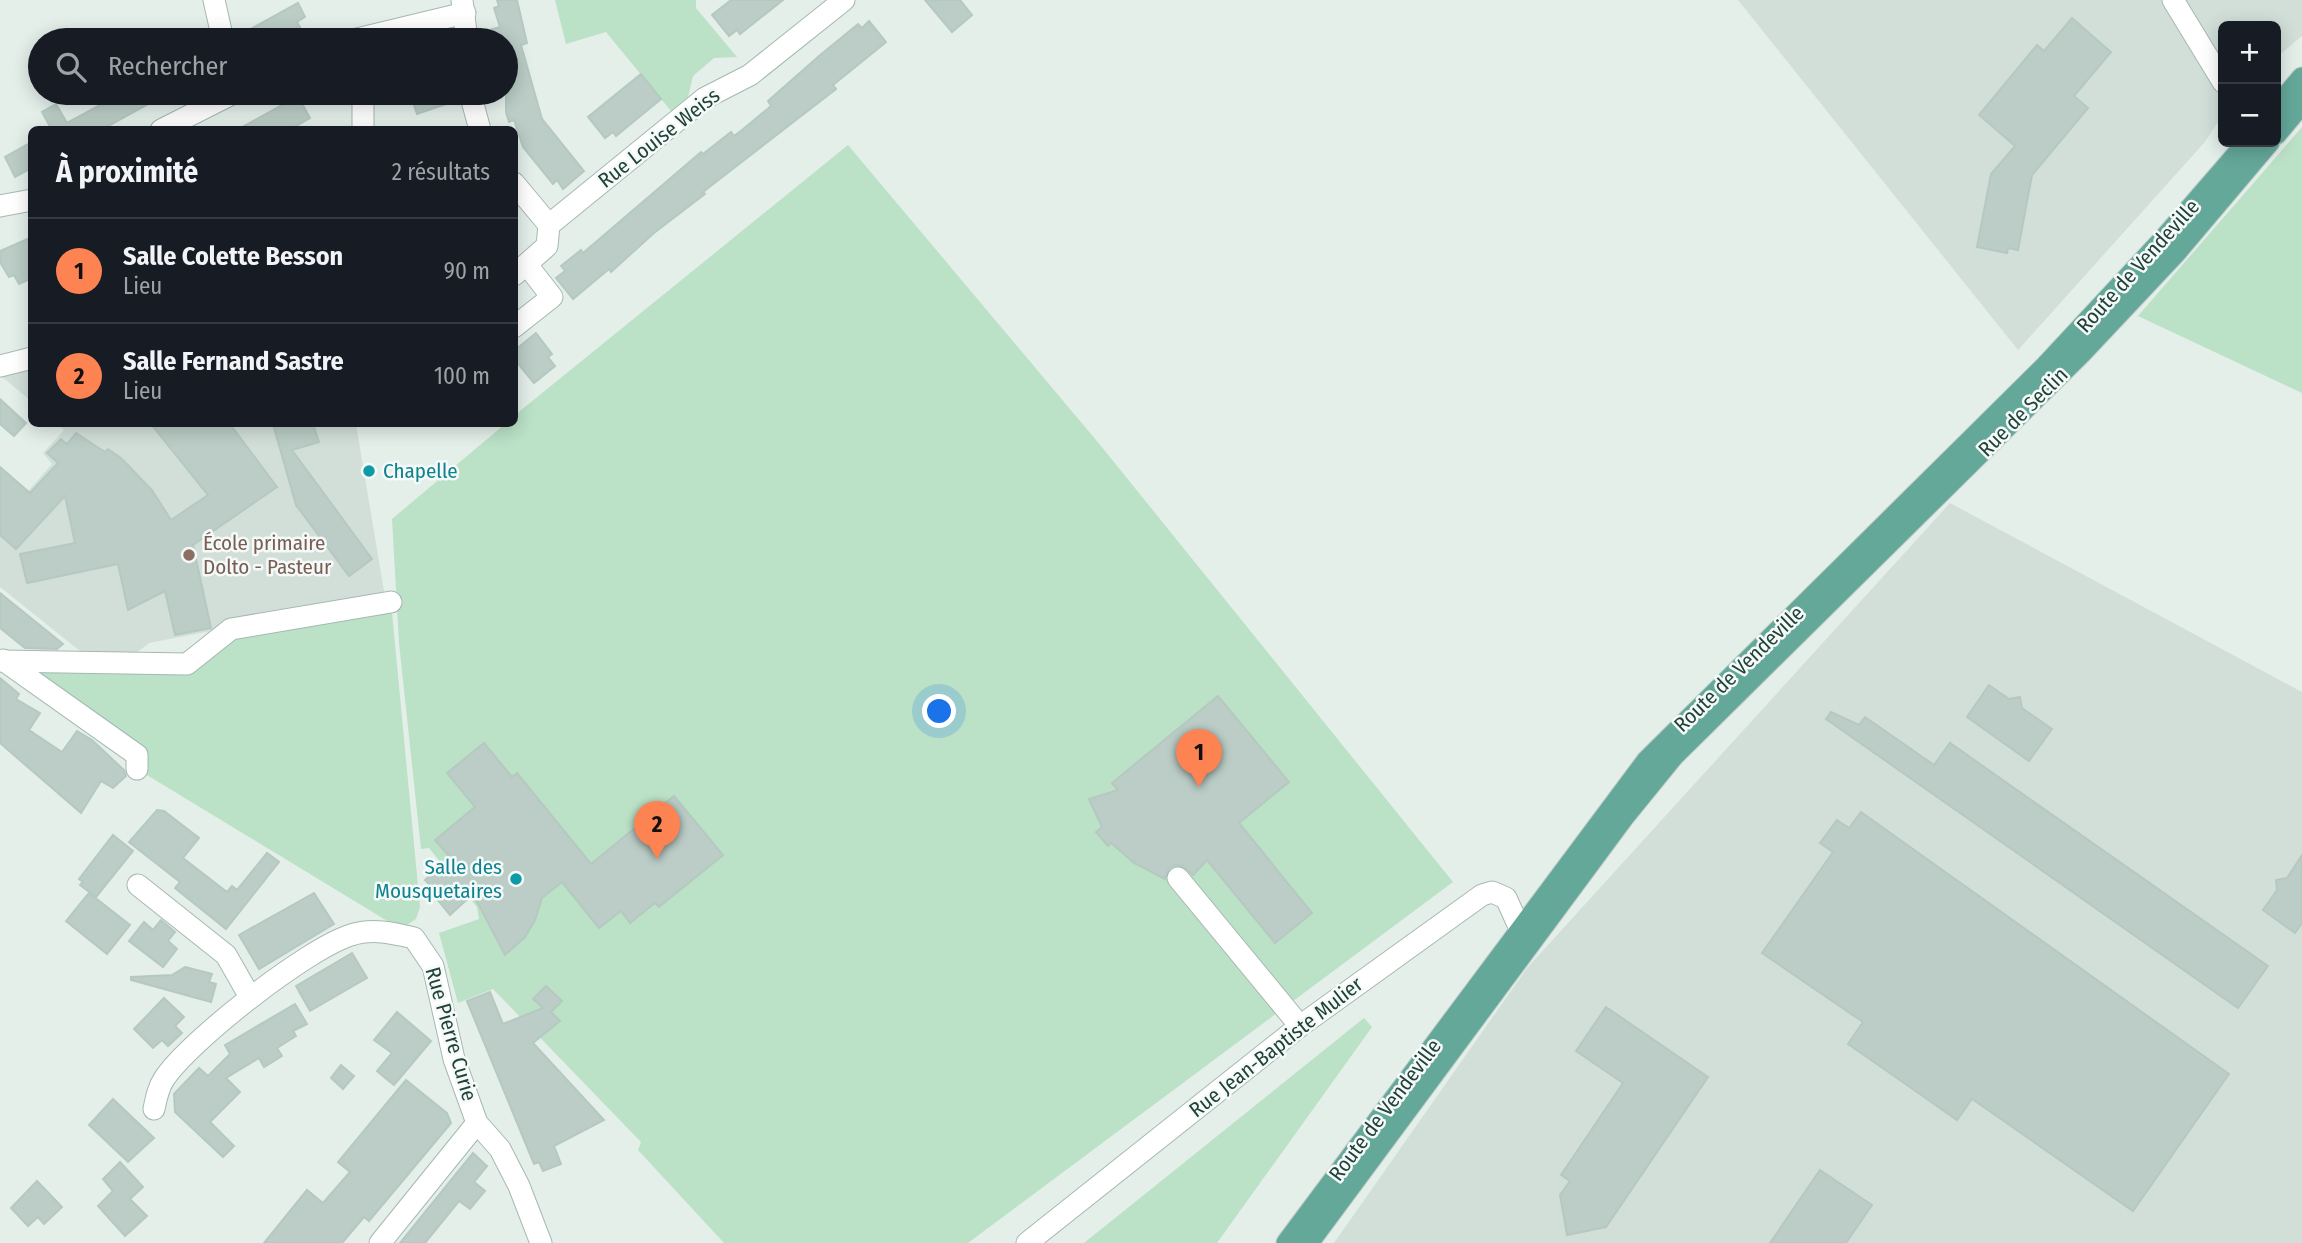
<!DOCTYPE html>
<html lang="fr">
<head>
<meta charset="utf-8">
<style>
  body { margin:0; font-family:"Fira Sans Condensed",sans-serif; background:#242831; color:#f1f3f6 }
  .controls { position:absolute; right:21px; top:21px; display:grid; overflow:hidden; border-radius:10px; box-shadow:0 4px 18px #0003 }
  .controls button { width:63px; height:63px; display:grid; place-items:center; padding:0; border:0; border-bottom:2px solid #363941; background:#171b24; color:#f1f3f6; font:35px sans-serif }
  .you { position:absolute; left:940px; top:712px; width:24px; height:24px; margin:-18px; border:5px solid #fff; border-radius:50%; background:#1a73e8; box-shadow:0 0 0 10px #1a73e833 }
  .badge { display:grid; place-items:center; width:46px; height:46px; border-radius:50%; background:#fe8352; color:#111; font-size:23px; font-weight:700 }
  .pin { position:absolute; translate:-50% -58px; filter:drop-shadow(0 2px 4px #0008) }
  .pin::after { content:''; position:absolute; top:37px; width:24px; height:21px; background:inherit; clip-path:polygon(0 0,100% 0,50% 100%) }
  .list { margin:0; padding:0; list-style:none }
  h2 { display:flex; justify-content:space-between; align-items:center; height:91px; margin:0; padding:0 28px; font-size:30px }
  h2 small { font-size:23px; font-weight:400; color:#9ea1a6 }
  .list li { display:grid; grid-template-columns:46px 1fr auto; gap:21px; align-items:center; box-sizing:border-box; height:105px; padding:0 28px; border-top:2px solid #363941 }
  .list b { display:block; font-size:26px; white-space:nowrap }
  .list p { margin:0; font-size:23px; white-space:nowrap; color:#9ea1a6 }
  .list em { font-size:23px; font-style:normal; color:#9ea1a6 }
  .icon { flex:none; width:38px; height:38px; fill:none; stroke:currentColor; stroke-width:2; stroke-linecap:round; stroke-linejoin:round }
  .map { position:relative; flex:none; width:2302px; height:1243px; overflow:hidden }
  .search { position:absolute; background:#171b24; box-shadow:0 4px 18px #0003; left:28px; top:28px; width:490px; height:77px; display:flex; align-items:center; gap:18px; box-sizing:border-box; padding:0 24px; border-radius:38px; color:#9ea1a6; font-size:26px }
  .panel { position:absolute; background:#171b24; box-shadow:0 4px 18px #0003; left:28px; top:126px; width:490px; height:301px; border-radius:10px }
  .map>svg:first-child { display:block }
  .built { fill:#d2dfd9 }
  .green { fill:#bbe1c7 }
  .building { fill:#bbcdc6; stroke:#b5c9c1; stroke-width:2 }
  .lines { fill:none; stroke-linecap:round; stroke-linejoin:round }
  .minor-casing { stroke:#a6b8b2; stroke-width:23 }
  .major-casing { stroke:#c1cac8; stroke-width:23 }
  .minor { stroke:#fff; stroke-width:21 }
  .major { stroke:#64a899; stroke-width:21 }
  .culture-dot { fill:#0f9aa8; stroke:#f5faf8; stroke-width:2.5 }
  .education-dot { fill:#8d6e63; stroke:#f5faf8; stroke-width:2.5 }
  .labels { text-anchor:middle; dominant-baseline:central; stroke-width:5; stroke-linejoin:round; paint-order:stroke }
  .street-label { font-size:21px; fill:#21423a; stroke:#f5faf8 }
  .culture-label { font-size:21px; fill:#0d838f; stroke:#f5faf8; text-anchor:start }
  .education-label { font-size:21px; fill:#785e54; stroke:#f5faf8; text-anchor:start }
</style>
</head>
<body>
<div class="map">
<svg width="2302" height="1243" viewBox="0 0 2302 1243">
  <rect width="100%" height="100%" fill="#e4efea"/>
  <g class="built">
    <path d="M1738,0h564v36l-26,22v-32h-53v89l-19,28 -186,207z"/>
    <path d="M31,364v37l-31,-26z"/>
    <path d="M57,424h299l29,173 -236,46 -19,15 -45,-3 -85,-68v-64l52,-59 -9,-11 21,-23z"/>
    <path d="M1950,503l352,189v551h-968l193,-275z"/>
  </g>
  <g class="green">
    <path d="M555,0h141v8l41,49 -23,1 -21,18 -5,21 -17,14 -65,-79 -40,12z"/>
    <path d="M2302,127v266l-164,-77z"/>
    <path d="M848,145l253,301 352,436 -485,361h-244l-86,-93 3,-8 -148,-153 -35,14 -19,-70 40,-14 -2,-12 -48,-59 -8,1 -22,-206 -7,-124 113,-95h9l1,-9z"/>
    <path d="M391,602l29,305 -4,12 -12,8 -15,-5 -252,-153v-14l-134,-95 183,4 45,-35z"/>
    <path d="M1364,1018l8,9 -155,216h-133z"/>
  </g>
  <g class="building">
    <path d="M497,0h20l10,43 -6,2 21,74 42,52 -21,18 -6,-9 -4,4 -21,-26 -9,-11 -9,-27 -5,2 -3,-10v-72h-26l-1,-7 21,-6 -6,-19 5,-2z"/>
    <path d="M731,0h52l-43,34 -3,-4 -8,6 -17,-21z"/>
    <path d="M925,0h35l12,15 -20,17z"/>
    <path d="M298,3l7,14 -8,5 3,5 -25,13h-39v-3z"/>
    <path d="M2072,18l39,34 -37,44 14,12 -56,67 -14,75 -10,-2 -1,5 -30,-6 14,-73 24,-28 -36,-31 58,-70 7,6z"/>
    <path d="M869,21l17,21 -53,43 3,4 -133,103 2,2 -51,39 -43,39 -2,-3 -36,30 -17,-21 9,-7 -4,-5 20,-16 2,3 118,-101 2,2 28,-22 3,4 8,-6 29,-24 -3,-5 51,-45 39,-32 4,4z"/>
    <path d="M641,74l20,25 -45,37 -3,-4 -8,6 -17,-21z"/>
    <path d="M101,93h67l-67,37h-49l-10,-18 14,-8 11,19 39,-21z"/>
    <path d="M410,93h47l1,7 -41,14z"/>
    <path d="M298,96l12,22 -21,12h-52z"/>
    <path d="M32,142v26l-17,9 -10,-20z"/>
    <path d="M32,237v41l-13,6 -5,-9 -5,2 -9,-15v-11z"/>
    <path d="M536,333l16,21 -4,3 7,9 -21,17 -20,-24v-8z"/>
    <path d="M0,399l26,24 -12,13 -14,-12z"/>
    <path d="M151,424h79l47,63 -84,58 18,83 -36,7 -10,-44 -37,19 -10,-46 -91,19 -7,-29 55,-11 -10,-47 -49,53 -16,-14v-68l30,26 28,-30 -11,-10 14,-14 6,5 9,-11 29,19 3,-3 13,9 31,32 19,30 37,-25z"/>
    <path d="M273,424h40l6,18 -27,8 80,109 -23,17 -53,-71z"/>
    <path d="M0,593l52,42 11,9 -6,5 -32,-1 -25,-20z"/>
    <path d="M0,678l19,16 -3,5 24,14 -11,17 33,22 15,-21 15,9 32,30 2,6 -13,12 -12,-7 -20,32 -81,-70z"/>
    <path d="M1989,685l20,14 11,-2 2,11 30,21 -23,32 -62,-44z"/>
    <path d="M1218,696l71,86 -50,41 73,90 -37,30 -68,-83 -14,15 -10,-9 -8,-1 -6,3 -4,11 -31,-16 -23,-20 -3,3 -12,-14 6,-5 -13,-28 29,-9 -6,-7z"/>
    <path d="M1831,712l28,13 6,-8 69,48 16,-22 318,223 -30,42 -412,-289z"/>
    <path d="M484,743l28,34 5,-4 74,91 83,-68 49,59 -64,52 -4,-4 -25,20 -9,-12 -22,17 -37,-46 -20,16 -7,22 -10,17 -20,18 -32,-61 -23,21 -22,-27 3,-2 -6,-6 25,-23 -15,-17 40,-33 -28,-34z"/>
    <path d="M157,810l7,1 35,27 -16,20 44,34 5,-6 5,4 30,-37 12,9 -53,67 -51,-41 5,-6 -51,-40z"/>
    <path d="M1861,812l368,262 -96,137 -161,-112 -15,21 -50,-35 -59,-41 15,-22 -101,-69 71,-101 -13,-9 17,-23 12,8z"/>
    <path d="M113,835l20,16 -37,46 -16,-12 3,-3 -4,-3z"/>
    <path d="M2302,855v68l-7,10 -32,-23 14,-20 -1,-10 11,-2z"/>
    <path d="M89,893l41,32 -23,29 -41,-33z"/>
    <path d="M314,893l20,31 -75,45 -20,-34z"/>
    <path d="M161,920l14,12 -7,9 9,8 -14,18 -34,-26 15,-19 9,8z"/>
    <path d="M352,953l15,25 -57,33 -14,-25z"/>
    <path d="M185,967l27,7 -3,8 7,2 -5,18 -80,-22v-3l41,-2z"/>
    <path d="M546,986l16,15 -11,11 9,9 -27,22 71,77 -50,26 7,18 -18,7 -4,-9 -5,2 -67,-163 23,-9 13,32 40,-16 -10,-9z"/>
    <path d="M164,998l20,19 -9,9 7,7 -14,13 -6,-6 -9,8 -19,-19z"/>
    <path d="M295,1004l12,20 -14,7 3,5 -19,12 5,8 -18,11 -5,-9 -33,20 14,14 -30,30 24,24 -11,11 -48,-45 -1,-18 25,-26 9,8 22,-22 -5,-9z"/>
    <path d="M1606,1007l102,70 -102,150 -39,8 -7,-40 10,-14 -9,-6 62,-92 -47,-32z"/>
    <path d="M397,1012l34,29 -37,44 -17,-14 15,-18 -18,-13z"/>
    <path d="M341,1065l13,11 -11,13 -12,-11z"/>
    <path d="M406,1080l41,33 4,10 -82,98 -5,-4 -22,26h-78l43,-53 16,13 27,-31 -12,-10z"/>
    <path d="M113,1099l41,39 -26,24 -39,-37z"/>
    <path d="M473,1153l14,13 -13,16 11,9 -15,18 -11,-8 -34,42h-25z"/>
    <path d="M120,1162l23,25 -13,12 17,17 -22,20 -27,-30 15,-15 -10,-12z"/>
    <path d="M1820,1170l52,35 -26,38h-76z"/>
    <path d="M37,1181l25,26 -18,17 -6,-7 -10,9 -17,-18z"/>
  </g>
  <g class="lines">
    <defs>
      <g id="minor">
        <path d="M214,0l9,40"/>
        <path d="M462,0l5,40"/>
        <path d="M2173,0l50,82"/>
        <path d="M353,40l112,-27"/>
        <path d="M470,93l10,37"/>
        <path d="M161,130l73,-37"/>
        <path d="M363,130v-37"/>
        <path d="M514,183l35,42"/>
        <path d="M0,206l32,-6"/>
        <path d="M514,275l33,-29 2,-21 156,-127 45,-23 94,-75"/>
        <path d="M514,327l38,-30 -25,-32"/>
        <path d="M0,366l32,-8"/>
        <path d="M3,660l134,95v14"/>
        <path d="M0,661l187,3 44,-35 160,-27"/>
        <path d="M1178,878l122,148"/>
        <path d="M138,885l88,70 24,42"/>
        <path d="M154,1109c2,-10 4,-21 10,-30 25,-38 144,-131 187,-144 21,-7 42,-2 63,3l19,28 21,93 23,64 23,26 19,37 22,57"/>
        <path d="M380,1243l97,-120"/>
        <path d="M1027,1243l273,-217 182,-131 10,-3 14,6 14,31"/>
      </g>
      <g id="major">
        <path d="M2276,109l26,-31"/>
        <path d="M2276,134l26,-31"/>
        <path d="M1287,1243l360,-482 398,-394 119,-128 84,-97"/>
        <path d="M1308,1243l317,-428 48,-59 408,-403 95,-101 93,-110"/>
      </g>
    </defs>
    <use href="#minor" class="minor-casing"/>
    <use href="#major" class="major-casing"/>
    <use href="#minor" class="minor"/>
    <use href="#major" class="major"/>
  </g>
  <g class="culture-dot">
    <circle cx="369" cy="471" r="7"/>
    <circle cx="516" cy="879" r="7"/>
  </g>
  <circle class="education-dot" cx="189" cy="555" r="7"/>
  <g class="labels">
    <g class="street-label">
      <text transform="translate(659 138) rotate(-38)">Rue Louise Weiss</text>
      <text transform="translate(2138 266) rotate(-48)">Route de Vendeville</text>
      <text transform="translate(2023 412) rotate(-45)">Rue de Seclin</text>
      <text transform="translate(1739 669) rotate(-44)">Route de Vendeville</text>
      <text transform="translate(451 1034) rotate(74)">Rue Pierre Curie</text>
      <text transform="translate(1276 1047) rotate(-38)">Rue Jean-Baptiste Mulier</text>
      <text transform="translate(1385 1110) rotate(-53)">Route de Vendeville</text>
    </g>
    <g class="culture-label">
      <text x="383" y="471">Chapelle</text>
      <text x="502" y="867" text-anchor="end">Salle des<tspan x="502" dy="24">Mousquetaires</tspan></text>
    </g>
    <g class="education-label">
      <text x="203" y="543">École primaire<tspan x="203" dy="24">Dolto - Pasteur</tspan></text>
    </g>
  </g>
</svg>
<div class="controls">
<button>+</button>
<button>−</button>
</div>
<div class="you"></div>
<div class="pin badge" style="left:1199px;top:787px">1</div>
<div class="pin badge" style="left:657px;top:859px">2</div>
<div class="search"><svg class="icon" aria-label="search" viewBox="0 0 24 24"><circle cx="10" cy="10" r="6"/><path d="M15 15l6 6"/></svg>Rechercher</div>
<section class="panel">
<h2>À proximité<small>2 résultats</small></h2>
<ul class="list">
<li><span class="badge">1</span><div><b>Salle Colette Besson</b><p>Lieu</p></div><em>90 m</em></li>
<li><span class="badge">2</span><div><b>Salle Fernand Sastre</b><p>Lieu</p></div><em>100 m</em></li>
</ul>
</section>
</div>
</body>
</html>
